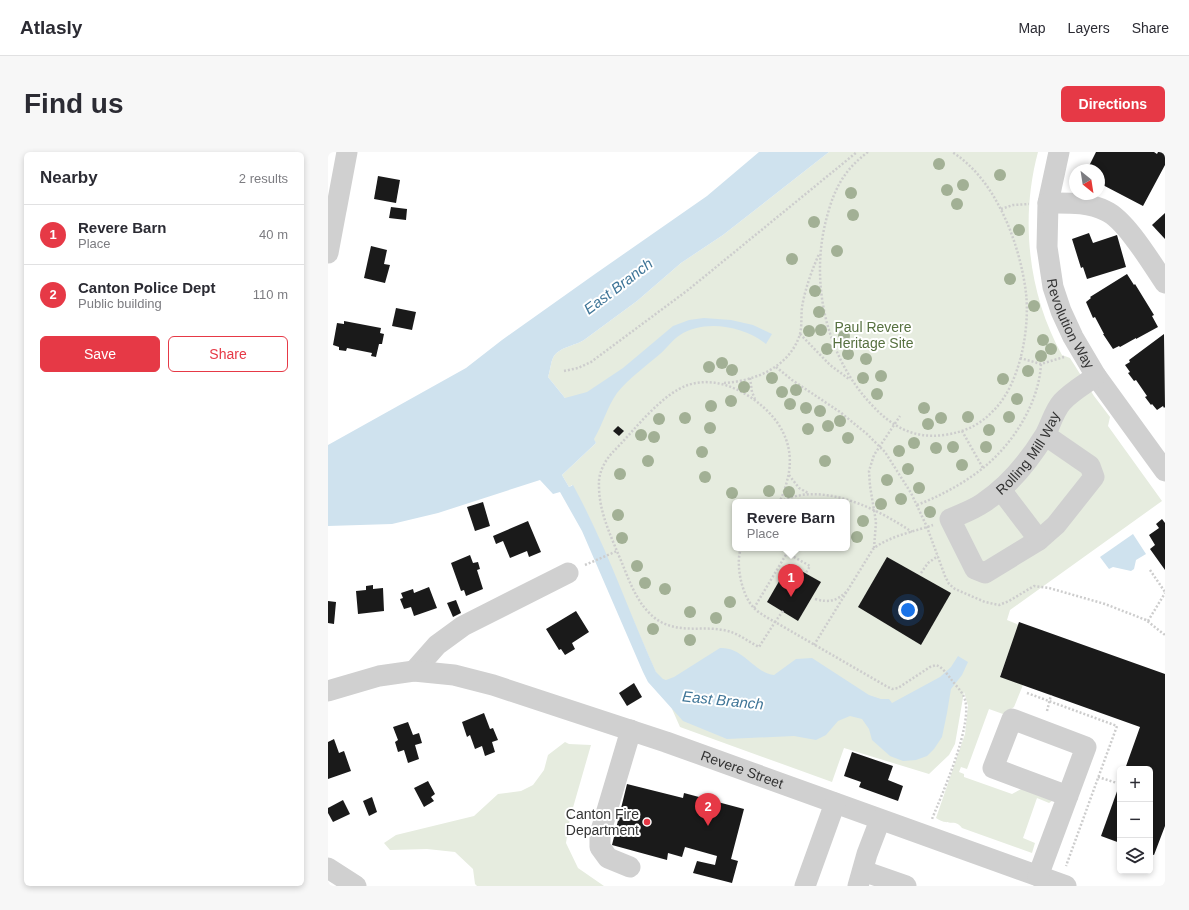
<!DOCTYPE html>
<html lang="en">
<head>
<meta charset="utf-8">
<style>
  body { margin:0; font-family:Helvetica,sans-serif; background:#f7f7f7; color:#2b2b33 }
  .controls { position:absolute; right:12px; bottom:12px; display:grid; overflow:hidden; border-radius:6px; box-shadow:0 2px 6px #0003 }
  .controls button { width:36px; height:36px; display:grid; place-items:center; padding:0; border:0; border-bottom:1px solid #e1e1e2; background:#fff; color:#2b2b33; font:20px sans-serif }
  .compass { position:absolute; left:741px; top:12px; width:36px; height:36px; border-radius:50%; background:#fff; box-shadow:0 2px 6px #0003; rotate:150deg }
  .you { position:absolute; left:580px; top:458px; width:14px; height:14px; margin:-10px; border:3px solid #fff; border-radius:50%; background:#1a73e8; box-shadow:0 0 0 6px #1a73e833 }
  .badge { display:grid; place-items:center; width:26px; height:26px; border-radius:50%; background:#e63946; color:#fff; font-size:13px; font-weight:700 }
  .pin { position:absolute; translate:-50% -33px; filter:drop-shadow(0 1px 2px #0008) }
  .pin::after { content:''; position:absolute; top:21px; width:14px; height:12px; background:inherit; clip-path:polygon(0 0,100% 0,50% 100%) }
  .popup { position:absolute; left:404px; top:347px; width:118px; height:52px; box-sizing:border-box; display:grid; place-content:center; border-radius:6px; background:#fff; filter:drop-shadow(0 1px 3px #0005); font-size:13px; white-space:nowrap; color:#7c7c81 }
  .popup b { font-size:15px; color:#2b2b33 }
  .popup::after { content:''; position:absolute; left:50%; top:100%; margin-left:-8px; border:8px solid transparent; border-top-color:#fff }
  .list { margin:0; padding:0; list-style:none }
  h2 { display:flex; justify-content:space-between; align-items:center; height:52px; margin:0; padding:0 16px; font-size:17px }
  h2 small { font-size:13px; font-weight:400; color:#7c7c81 }
  .list li { display:grid; grid-template-columns:26px 1fr auto; gap:12px; align-items:center; box-sizing:border-box; height:60px; padding:0 16px; border-top:1px solid #e1e1e2 }
  .list b { display:block; font-size:15px; white-space:nowrap }
  .list p { margin:0; font-size:13px; white-space:nowrap; color:#7c7c81 }
  .list em { font-size:13px; font-style:normal; color:#7c7c81 }
  .actions { display:flex; gap:8px; padding:12px 16px }
  .actions a { flex:1; padding:9px 0; border:1px solid #e63946; border-radius:6px; text-align:center; font-size:14px; color:#e63946 }
  .actions .main { background:#e63946; color:#fff }
  .icon { flex:none; width:22px; height:22px; fill:none; stroke:currentColor; stroke-width:2; stroke-linecap:round; stroke-linejoin:round }
  .map { position:relative; flex:none; width:837px; height:734px; overflow:hidden; border-radius:6px }
  header { display:flex; align-items:center; gap:24px; box-sizing:border-box; height:56px; padding:0 20px; background:#fff; border-bottom:1px solid #e1e1e2 }
  header strong { font-size:19px }
  nav { display:flex; gap:22px; margin-inline-start:auto; font-size:14px }
  .intro { display:flex; align-items:center; justify-content:space-between; box-sizing:border-box; height:96px; padding:0 24px }
  h1 { margin:0; font-size:28px }
  .button { padding:10px 18px; border-radius:6px; background:#e63946; color:#fff; font-size:14px; font-weight:700 }
  main { display:flex; gap:24px; padding:0 24px }
  aside { flex:1; background:#fff; border-radius:6px; box-shadow:0 2px 6px #0003 }
  .map>svg:first-child { display:block }
  .green { fill:#e6ecdf; fill-rule:evenodd }
  .water { fill:#cfe2ee }
  .building { fill:#1a1a1a }
  .lines { fill:none; stroke-linecap:round; stroke-linejoin:round }
  .path { stroke:#cdcdcd; stroke-width:2.5; stroke-dasharray:2 2; stroke-linecap:butt }
  .minor { stroke:#d0d0d0; stroke-width:21 }
  .tree { fill:#a2b095 }
  .poi-dot { fill:#e63946; stroke:#fff; stroke-width:1.5 }
  .labels { text-anchor:middle; dominant-baseline:central; stroke-width:4; stroke-linejoin:round; paint-order:stroke }
  .street-label { font-size:14px; fill:#333; stroke:#fff }
  .park-label { font-size:14px; fill:#56703f; stroke:#fff }
  .poi-label { font-size:14px; fill:#333; stroke:#fff; text-anchor:end }
  .water-label { font-size:15px; font-style:italic; fill:#3f7597; stroke:#fff }
</style>
</head>
<body>
<header>
<strong>Atlasly</strong>
<nav><a>Map</a><a>Layers</a><a>Share</a></nav>
</header>
<div class="intro"><h1>Find us</h1><a class="button">Directions</a></div>
<main>
<aside>
<h2>Nearby<small>2 results</small></h2>
<ul class="list">
<li><span class="badge">1</span><div><b>Revere Barn</b><p>Place</p></div><em>40 m</em></li>
<li><span class="badge">2</span><div><b>Canton Police Dept</b><p>Public building</p></div><em>110 m</em></li>
</ul>
<div class="actions"><a class="main">Save</a><a>Share</a></div>
</aside>
<div class="map">
<svg width="837" height="734" viewBox="0 0 837 734">
  <rect width="100%" height="100%" fill="#fff"/>
  <g class="green">
    <path d="M501,0h209c-18,67 -10,142 24,203l8,3 24,38 16,21 -2,9 54,75 -152,109 -3,10 12,5 -19,51 23,9 -9,22 -11,7 -14,-5 -22,60 -6,-2 -2,5 5,2v3l48,17 13,-7 27,14 -3,2 -12,-5 -14,40 12,5 -3,10 -70,-25c-6,-8 -10,-4 -16,-6 -3,0 -7,-2 -10,-4l29,-84 3,-28 -4,-14 -9,52 -6,11 -20,19 -85,-26 -12,34 -152,-55c-17,-39 -35,-78 -51,-117 -18,-42 -34,-85 -57,-125l-3,2 -7,-12 34,-32 -31,-45 -17,-21c2,-5 3,-16 5,-19 5,-11 22,-12 31,-18l53,-39 44,-38 42,-28zM407,350h112v46h-112z"/>
    <path d="M237,590l4,2 22,1 -21,73 -4,25 12,25 26,18h-127l-2,-2 -2,-15 -18,-17 -28,-3 -37,1 -6,-7 12,-8 78,-19 24,-22 23,-3 12,-6 11,-15 4,-15z"/>
  </g>
  <g class="water">
    <path d="M431,0h70l-106,83 -42,28 -44,38 -53,39c-9,6 -26,7 -31,18 -2,3 -3,14 -5,19l17,21 22,-6 36,-24 50,-42 16,-6 15,-2 27,2 22,5 19,9 -6,10c-22,-18 -62,-25 -86,-9 -8,5 -13,13 -20,19 -14,12 -31,24 -43,39 -10,14 -14,31 -23,46l2,4 -34,32 7,12 4,-2c33,60 55,125 83,187l7,7 3,1 8,-3 46,-29c24,-1 34,25 54,27l22,-16 16,-1 57,37 12,4h8l3,4 48,-26 11,-10 7,-11 10,6 -6,13 -11,14 -4,24 -5,24 -8,12 -7,7 -11,4 -13,1 -13,-5 -18,-16 -3,-11 -7,-10 -12,-3 -12,5 -12,14 -10,5 -22,-4 -67,3 -44,-18 -35,-39 -5,-10 -61,-141 -22,-39 -7,2 -13,-14 -102,33 -46,11 -64,2v-81l138,-77 36,-28 93,-66 112,-78z"/>
    <path d="M805,382l13,20 -10,6 -2,9 -3,2 -18,-4 -4,2 -9,-12z"/>
  </g>
  <g class="building">
    <path d="M768,0h58l3,2 1,-2h7v13l-22,41 -44,-23v-13h-12z"/>
    <path d="M50,24l22,4 -4,23 -22,-4z"/>
    <path d="M63,55l16,2 -1,11 -17,-2z"/>
    <path d="M837,61v26l-13,-14z"/>
    <path d="M761,81l4,10 24,-8 9,32 -39,12 -4,-12 -2,1 -9,-29z"/>
    <path d="M43,94l16,4 -3,14 6,1 -5,18 -21,-5z"/>
    <path d="M799,122l7,11 1,-1 19,31 -2,1 6,11 -22,12v-1l-16,9 -1,-1 -6,3 -10,-15h1l-9,-17 -2,1 -7,-16 5,-4 -1,-1z"/>
    <path d="M68,156l20,4 -4,18 -20,-4z"/>
    <path d="M16,169l37,7 -1,5 4,1 -2,10h-3l-3,13 -5,-1 1,-3 -25,-5 -1,3 -7,-1v-3l-6,-2 4,-22 7,1z"/>
    <path d="M836,182l1,73 -1,1 -1,-2 -6,4 -5,-6 -1,1 -6,-8 2,-1 -11,-16 -2,1 -6,-8 2,-1 -5,-7 5,-3 -1,-2z"/>
    <path d="M290,274l6,5 -5,5 -6,-5z"/>
    <path d="M155,350l7,24 -15,5 -8,-24z"/>
    <path d="M834,367l3,4v47l-15,-21 5,-4 -6,-10 10,-7 -3,-4z"/>
    <path d="M200,369l13,31 -12,5 -2,-6 -17,7 -7,-17 -7,3 -3,-8z"/>
    <path d="M142,403l3,8 5,-1 2,7 -3,1 6,19 -17,7 -2,-6 -3,1 -10,-28z"/>
    <path d="M559,405l64,36 -30,52 -63,-38z"/>
    <path d="M461,412l32,18 -23,39 -31,-19z"/>
    <path d="M45,433v4l10,-1 1,23 -26,3 -2,-23 10,-1v-4z"/>
    <path d="M101,435l8,21 -23,8 -3,-9 -7,2 -4,-10 3,-1 -2,-5 12,-4 1,4z"/>
    <path d="M128,448l5,13 -8,4 -6,-14z"/>
    <path d="M0,449l8,1 -2,22 -6,-1z"/>
    <path d="M248,459l13,21 -17,11 3,6 -10,6 -4,-6 -2,1 -13,-21z"/>
    <path d="M691,470l146,52v152l-11,29 -4,-1v-85h-25l15,-42 -140,-50z"/>
    <path d="M306,531l8,14 -15,9 -8,-13z"/>
    <path d="M156,561l6,16 3,-1 5,12 -6,2 3,10 -10,4 -3,-10 -7,3 -5,-14 -3,2 -5,-15z"/>
    <path d="M80,570l5,13 6,-2 3,10 -7,2 4,14 -11,4 -4,-13 -6,2 -3,-10 3,-2 -5,-13z"/>
    <path d="M6,587l5,14 5,-2 7,20 -23,8v-37z"/>
    <path d="M524,600l41,14 -5,14 15,6 -5,15 -39,-14 2,-5 -17,-6z"/>
    <path d="M100,629l7,13 -4,3 3,4 -10,6 -10,-19z"/>
    <path d="M792,631v60l-19,-7z"/>
    <path d="M299,632l56,14 1,-5 60,16 -13,50 7,2 -6,22 -39,-10 4,-12 18,4 2,-9 -32,-9 -3,10 -14,-4 -1,7 -55,-15z"/>
    <path d="M44,645l5,15 -8,4 -6,-15z"/>
    <path d="M15,648l7,14 -17,8 -5,-9v-5z"/>
  </g>
  <g class="lines">
    <g class="path">
      <path d="M540,0c-22,16 -33,35 -40,61 -19,64 -4,140 42,190 21,23 42,36 74,32 21,-3 36,-10 50,-25 26,-26 36,-81 32,-117 -6,-49 -30,-114 -74,-141"/>
      <path d="M673,57l12,-4 16,-1"/>
      <path d="M472,182l30,31 19,14"/>
      <path d="M692,206l21,6 23,-7"/>
      <path d="M448,215l16,13 48,32 27,22 18,18 26,41 16,34 18,49 4,8 6,5 30,13 14,3 10,-4 25,-15 15,2 56,16 41,16 19,15"/>
      <path d="M236,219l14,-3 13,-6 97,-72 169,-138"/>
      <path d="M422,226l2,14 3,7"/>
      <path d="M396,231c31,-2 66,-16 76,-49 2,-8 1,-18 2,-27 3,-18 10,-37 17,-53"/>
      <path d="M634,279l21,37"/>
      <path d="M461,323l10,13 9,5"/>
      <path d="M452,350c41,-22 98,7 132,30"/>
      <path d="M589,353c23,-9 46,-21 66,-37 30,-24 56,-65 58,-104"/>
      <path d="M413,396c-6,16 1,48 13,60 6,6 14,10 21,14l-16,25c-12,-6 -22,-15 -36,-17 -21,-4 -41,3 -62,-8 -8,-4 -15,-12 -20,-19 -10,-15 -15,-31 -22,-47 -9,-22 -20,-45 -20,-70 -1,-12 5,-24 13,-33 21,-21 49,-59 76,-68 18,-6 36,-2 52,6 32,17 57,47 48,86 -2,8 -4,17 -9,25"/>
      <path d="M546,396l2,-26 -6,-36 -1,-15 5,-16 26,-39"/>
      <path d="M257,413l32,-14"/>
      <path d="M822,418l15,22"/>
      <path d="M593,421l7,-10 10,-7"/>
      <path d="M487,447c14,4 22,2 32,-8"/>
      <path d="M426,456l33,-55 23,13 -4,7"/>
      <path d="M455,459l-8,11 111,64 6,3 6,-1 32,-21 6,-2c6,2 11,9 15,14 4,6 10,11 13,18 11,24 -22,97 -32,122"/>
      <path d="M820,469l17,-28"/>
      <path d="M486,493l59,-96c16,-13 40,-17 60,-24"/>
      <path d="M699,541l90,33 -51,140"/>
      <path d="M719,559l4,-16"/>
      <path d="M770,625l19,6"/>
    </g>
    <g class="minor">
      <path id="s1" d="M731,0l-11,51 -1,44 6,40 8,24 12,26 23,39 69,95"/>
      <path d="M720,51c20,0 41,-1 58,8 20,9 46,53 59,72"/>
      <path d="M0,101l19,-101"/>
      <path id="s2" d="M717,283l45,31 4,11 -38,48 -17,15 -54,33 -10,-4 -25,-50c11,-5 23,-9 33,-16 26,-17 46,-42 62,-68 6,-11 9,-24 17,-33 9,-10 23,-18 34,-26"/>
      <path d="M673,338l38,50"/>
      <path d="M86,519l23,-26 26,-19 105,-53"/>
      <path id="s3" d="M0,539l51,-15 35,-5 40,4 39,10 173,57 400,144"/>
      <path d="M302,715l-22,-9 -8,-11v-13l31,-104"/>
      <path d="M0,716l28,18"/>
      <path d="M535,719l43,15"/>
      <path d="M710,724l48,-129 -74,-28 -19,49 75,28"/>
      <path d="M477,734l30,-83"/>
      <path d="M530,734l9,-32 13,-34"/>
    </g>
  </g>
  <g class="tree">
    <circle cx="611" cy="12" r="6"/>
    <circle cx="672" cy="23" r="6"/>
    <circle cx="635" cy="33" r="6"/>
    <circle cx="619" cy="38" r="6"/>
    <circle cx="523" cy="41" r="6"/>
    <circle cx="629" cy="52" r="6"/>
    <circle cx="525" cy="63" r="6"/>
    <circle cx="486" cy="70" r="6"/>
    <circle cx="691" cy="78" r="6"/>
    <circle cx="509" cy="99" r="6"/>
    <circle cx="464" cy="107" r="6"/>
    <circle cx="682" cy="127" r="6"/>
    <circle cx="487" cy="139" r="6"/>
    <circle cx="706" cy="154" r="6"/>
    <circle cx="491" cy="160" r="6"/>
    <circle cx="493" cy="178" r="6"/>
    <circle cx="481" cy="179" r="6"/>
    <circle cx="516" cy="184" r="6"/>
    <circle cx="715" cy="188" r="6"/>
    <circle cx="499" cy="197" r="6"/>
    <circle cx="723" cy="197" r="6"/>
    <circle cx="520" cy="202" r="6"/>
    <circle cx="713" cy="204" r="6"/>
    <circle cx="538" cy="207" r="6"/>
    <circle cx="394" cy="211" r="6"/>
    <circle cx="381" cy="215" r="6"/>
    <circle cx="404" cy="218" r="6"/>
    <circle cx="700" cy="219" r="6"/>
    <circle cx="553" cy="224" r="6"/>
    <circle cx="444" cy="226" r="6"/>
    <circle cx="535" cy="226" r="6"/>
    <circle cx="675" cy="227" r="6"/>
    <circle cx="416" cy="235" r="6"/>
    <circle cx="468" cy="238" r="6"/>
    <circle cx="454" cy="240" r="6"/>
    <circle cx="549" cy="242" r="6"/>
    <circle cx="689" cy="247" r="6"/>
    <circle cx="403" cy="249" r="6"/>
    <circle cx="462" cy="252" r="6"/>
    <circle cx="383" cy="254" r="6"/>
    <circle cx="478" cy="256" r="6"/>
    <circle cx="596" cy="256" r="6"/>
    <circle cx="492" cy="259" r="6"/>
    <circle cx="640" cy="265" r="6"/>
    <circle cx="681" cy="265" r="6"/>
    <circle cx="357" cy="266" r="6"/>
    <circle cx="613" cy="266" r="6"/>
    <circle cx="331" cy="267" r="6"/>
    <circle cx="512" cy="269" r="6"/>
    <circle cx="600" cy="272" r="6"/>
    <circle cx="500" cy="274" r="6"/>
    <circle cx="382" cy="276" r="6"/>
    <circle cx="480" cy="277" r="6"/>
    <circle cx="661" cy="278" r="6"/>
    <circle cx="313" cy="283" r="6"/>
    <circle cx="326" cy="285" r="6"/>
    <circle cx="520" cy="286" r="6"/>
    <circle cx="586" cy="291" r="6"/>
    <circle cx="625" cy="295" r="6"/>
    <circle cx="658" cy="295" r="6"/>
    <circle cx="608" cy="296" r="6"/>
    <circle cx="571" cy="299" r="6"/>
    <circle cx="374" cy="300" r="6"/>
    <circle cx="320" cy="309" r="6"/>
    <circle cx="497" cy="309" r="6"/>
    <circle cx="634" cy="313" r="6"/>
    <circle cx="580" cy="317" r="6"/>
    <circle cx="292" cy="322" r="6"/>
    <circle cx="377" cy="325" r="6"/>
    <circle cx="559" cy="328" r="6"/>
    <circle cx="591" cy="336" r="6"/>
    <circle cx="441" cy="339" r="6"/>
    <circle cx="461" cy="340" r="6"/>
    <circle cx="404" cy="341" r="6"/>
    <circle cx="573" cy="347" r="6"/>
    <circle cx="553" cy="352" r="6"/>
    <circle cx="602" cy="360" r="6"/>
    <circle cx="290" cy="363" r="6"/>
    <circle cx="535" cy="369" r="6"/>
    <circle cx="529" cy="385" r="6"/>
    <circle cx="294" cy="386" r="6"/>
    <circle cx="309" cy="414" r="6"/>
    <circle cx="317" cy="431" r="6"/>
    <circle cx="337" cy="437" r="6"/>
    <circle cx="402" cy="450" r="6"/>
    <circle cx="362" cy="460" r="6"/>
    <circle cx="388" cy="466" r="6"/>
    <circle cx="325" cy="477" r="6"/>
    <circle cx="362" cy="488" r="6"/>
  </g>
  <circle class="poi-dot" cx="319" cy="670" r="4"/>
  <g class="labels">
    <g class="street-label">
      <text stroke="none"><textPath href="#s1" startOffset="177">Revolution Way</textPath></text>
      <text stroke="none"><textPath href="#s2" startOffset="385">Rolling Mill Way</textPath></text>
      <text stroke="none"><textPath href="#s3" startOffset="432">Revere Street</textPath></text>
    </g>
    <g class="park-label">
      <text x="545" y="175">Paul Revere<tspan x="545" dy="16">Heritage Site</tspan></text>
    </g>
    <g class="poi-label">
      <text x="311" y="662">Canton Fire<tspan x="311" dy="16">Department</tspan></text>
    </g>
    <g class="water-label">
      <text transform="translate(290 134) rotate(-37)">East Branch</text>
      <text transform="translate(395 548) rotate(6)">East Branch</text>
    </g>
  </g>
</svg>
<div class="controls">
<button>+</button>
<button>−</button>
<button><svg class="icon" aria-label="layers" viewBox="0 0 24 24"><path d="M12 4l9 5-9 5-9-5zM3 14l9 5 9-5"/></svg></button>
</div>
<svg class="compass" viewBox="-18 -18 36 36"><path d="M0-13l5 13h-10z" fill="#e53935"/><path d="M0 13l5-13h-10z" fill="#7c7c81"/></svg>
<div class="you"></div>
<div class="pin badge" style="left:463px;top:445px">1</div>
<div class="popup"><b>Revere Barn</b>Place</div>
<div class="pin badge" style="left:380px;top:674px">2</div>
</div>
</main>
</body>
</html>
